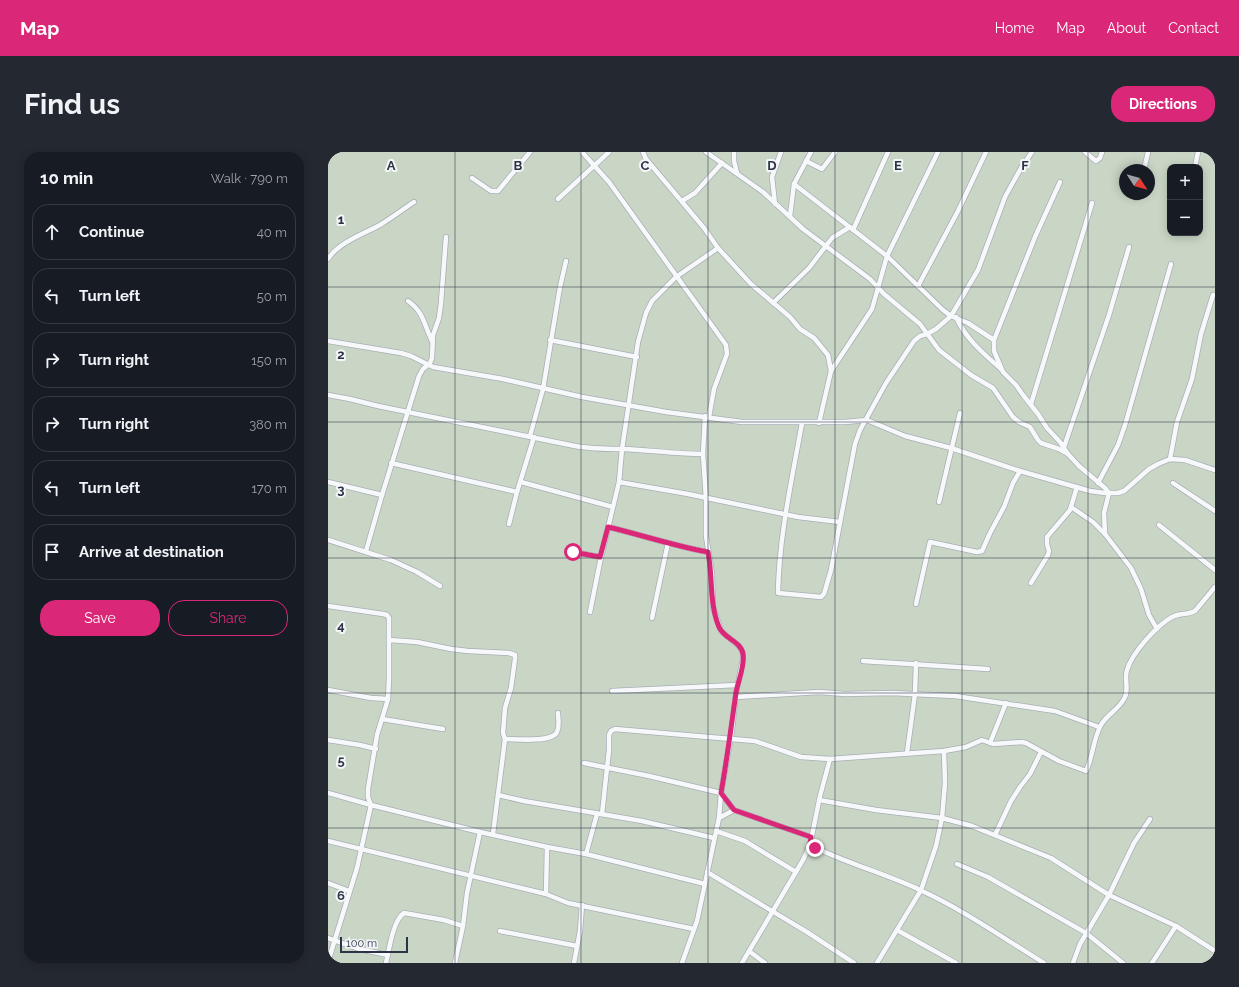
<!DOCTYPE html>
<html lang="en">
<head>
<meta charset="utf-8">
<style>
  body { margin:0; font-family:Raleway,sans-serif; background:#242831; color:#f1f3f6 }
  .controls { position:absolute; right:12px; top:12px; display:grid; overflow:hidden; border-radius:8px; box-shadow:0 2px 10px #0003 }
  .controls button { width:36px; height:36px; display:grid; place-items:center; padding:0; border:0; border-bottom:1px solid #363941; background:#171b24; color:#f1f3f6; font:20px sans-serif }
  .compass { position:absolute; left:791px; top:12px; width:36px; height:36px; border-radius:50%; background:#171b24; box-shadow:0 2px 10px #0003; rotate:126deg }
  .scale { position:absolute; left:12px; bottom:10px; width:68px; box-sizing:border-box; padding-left:4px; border:2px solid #2b3445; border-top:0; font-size:11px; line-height:14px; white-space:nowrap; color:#2b3445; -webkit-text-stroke:3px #f4f6f9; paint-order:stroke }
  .stop { position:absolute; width:12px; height:12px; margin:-9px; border:3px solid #db2777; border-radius:50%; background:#fff }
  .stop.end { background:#db2777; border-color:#fff; box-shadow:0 1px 4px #0008 }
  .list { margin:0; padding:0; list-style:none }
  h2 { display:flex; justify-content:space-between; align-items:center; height:52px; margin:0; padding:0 16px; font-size:17px }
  h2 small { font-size:13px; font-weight:400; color:#9ea1a6 }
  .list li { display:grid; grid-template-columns:26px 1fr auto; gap:12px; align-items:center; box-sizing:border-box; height:56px; margin:0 8px 8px; padding:0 8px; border:1px solid #363941; border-radius:16px }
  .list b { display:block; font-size:15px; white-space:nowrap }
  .list em { font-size:13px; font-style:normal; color:#9ea1a6 }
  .actions { display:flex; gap:8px; padding:12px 16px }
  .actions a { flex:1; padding:9px 0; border:1px solid #db2777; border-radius:16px; text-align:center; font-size:14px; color:#db2777 }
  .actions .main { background:#db2777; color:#fff }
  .icon { flex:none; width:22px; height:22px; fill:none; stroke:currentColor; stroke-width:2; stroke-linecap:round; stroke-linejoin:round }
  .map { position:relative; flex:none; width:887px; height:811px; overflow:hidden; border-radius:16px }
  header { display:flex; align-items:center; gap:24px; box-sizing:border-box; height:56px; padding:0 20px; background:#db2777; color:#fff }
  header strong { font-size:19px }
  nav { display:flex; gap:22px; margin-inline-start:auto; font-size:14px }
  .intro { display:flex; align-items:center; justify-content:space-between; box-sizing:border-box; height:96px; padding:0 24px }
  h1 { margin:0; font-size:28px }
  .button { padding:10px 18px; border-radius:16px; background:#db2777; color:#fff; font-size:14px; font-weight:700 }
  main { display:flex; gap:24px; padding:0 24px }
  aside { flex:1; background:#171b24; border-radius:16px; box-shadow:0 2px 10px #0003 }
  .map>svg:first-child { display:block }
  .green { fill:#c9d6c5; fill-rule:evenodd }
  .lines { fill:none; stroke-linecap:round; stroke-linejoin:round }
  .minor-casing { stroke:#a9aeb7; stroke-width:6 }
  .minor { stroke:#f7f8fa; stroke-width:4.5 }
  .route { stroke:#db2777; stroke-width:5 }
  .grid { fill:none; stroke:#2b3445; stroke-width:1; stroke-opacity:0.55 }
  .grid-label { font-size:13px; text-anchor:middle; font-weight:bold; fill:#2b3445; stroke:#f4f6f9; stroke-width:4; stroke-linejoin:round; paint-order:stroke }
</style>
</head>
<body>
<header>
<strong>Map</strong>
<nav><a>Home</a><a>Map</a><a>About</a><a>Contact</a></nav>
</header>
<div class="intro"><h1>Find us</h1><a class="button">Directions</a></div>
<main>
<aside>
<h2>10 min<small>Walk · 790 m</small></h2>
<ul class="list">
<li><svg class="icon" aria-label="ahead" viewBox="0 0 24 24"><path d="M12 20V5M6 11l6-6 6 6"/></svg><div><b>Continue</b></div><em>40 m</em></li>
<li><svg class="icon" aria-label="left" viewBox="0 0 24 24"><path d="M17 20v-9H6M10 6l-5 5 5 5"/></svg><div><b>Turn left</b></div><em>50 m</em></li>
<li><svg class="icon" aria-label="right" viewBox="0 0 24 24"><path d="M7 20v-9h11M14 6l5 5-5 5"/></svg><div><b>Turn right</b></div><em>150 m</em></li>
<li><svg class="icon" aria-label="right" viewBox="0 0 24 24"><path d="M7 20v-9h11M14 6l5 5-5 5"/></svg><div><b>Turn right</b></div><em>380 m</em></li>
<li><svg class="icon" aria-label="left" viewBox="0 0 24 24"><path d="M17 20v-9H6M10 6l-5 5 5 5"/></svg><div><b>Turn left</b></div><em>170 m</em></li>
<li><svg class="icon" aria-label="arrive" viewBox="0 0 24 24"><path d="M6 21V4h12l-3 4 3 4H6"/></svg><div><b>Arrive at destination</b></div></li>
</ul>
<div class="actions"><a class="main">Save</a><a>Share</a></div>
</aside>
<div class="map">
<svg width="887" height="811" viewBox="0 0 887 811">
  <rect width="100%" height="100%" fill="#e4e7ec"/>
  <path class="green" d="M0,0h887v811h-887zM842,15h30v66h-30zM797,18h24v24h-24z"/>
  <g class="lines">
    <defs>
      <g id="minor">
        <path d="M254,0l27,30 117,163 1,9 -13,35 -5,28"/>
        <path d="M315,0l3,7 58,69 14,20 33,36 39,33 10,12 14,9 14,17 3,16 -12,52"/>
        <path d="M378,0l57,40 40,37 67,50 14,15 36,30 19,26 32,25 22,13 20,29 6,5 11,5 8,13 3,3 18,6 9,5"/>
        <path d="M406,0v9l3,12"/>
        <path d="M757,0l11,9 4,-3 2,-6"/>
        <path d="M478,9l16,8 13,-17"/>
        <path d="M867,15l3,-15"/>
        <path d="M816,18l4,-18"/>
        <path d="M144,26l19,13h7l32,-39"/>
        <path d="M732,30l-25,55 -41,103v11l9,21 13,13 7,10 15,19 9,14 13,14 8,12 11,12 26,22 4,5 -5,20 1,21 26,34 10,21 8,26 8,14"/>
        <path d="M466,32l93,72 56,54 8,6 17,7 26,17"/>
        <path d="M809,46l1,-4"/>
        <path d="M230,47l51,-47"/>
        <path d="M354,49l13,-8 27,-30"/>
        <path d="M447,52l-3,-27 9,-25"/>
        <path d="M462,64l4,-32 17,-32"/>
        <path d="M525,78l35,-78"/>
        <path d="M0,107c10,-16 35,-25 52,-34 11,-7 22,-15 34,-23"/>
        <path d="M590,134l40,-75 28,-59"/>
        <path d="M80,149c16,11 16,24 24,40"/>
        <path d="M445,151l36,-35 23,-30 18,-11"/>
        <path d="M628,165c9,21 28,37 45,52"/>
        <path d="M222,188l87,17"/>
        <path d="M0,189l73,12 10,3 22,11 70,12 79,18 84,15 76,10h103l22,-2 38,16 46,12 69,23 70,20 15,2h13l6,-2 25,-22 9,-5 12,-5 15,1 30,10"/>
        <path d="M503,219l41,-62 15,-53 51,-104"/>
        <path d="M0,243l22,4 28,7 197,40c16,3 31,3 47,3 27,1 53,5 81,5"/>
        <path d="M703,252l61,-201"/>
        <path d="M474,271c-10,56 -23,113 -24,170l43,4 3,-3 7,-24 24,-126 5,-14 26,-47 28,-42 6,-5 7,-2 9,-5 15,-13 27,-46 27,-73 16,-29 11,-16"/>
        <path d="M202,284l13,-47 17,-102 6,-26"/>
        <path d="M736,295l45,-132 20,-68"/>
        <path d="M842,307l7,-37 15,-43 9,-45 12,-39"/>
        <path d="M63,311l126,29"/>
        <path d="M0,330l54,13"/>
        <path d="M193,330l92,25"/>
        <path d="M291,330l69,12 110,23 42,5"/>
        <path d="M770,331l20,-38 7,-20 46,-161"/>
        <path d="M845,331l42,28"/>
        <path d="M611,350l21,-89"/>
        <path d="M743,355l22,15 12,12"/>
        <path d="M181,372l8,-32 17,-55"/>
        <path d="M831,373l56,45"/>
        <path d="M280,375c34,8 66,19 100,25"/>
        <path d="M0,388l63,20 26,12 23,14"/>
        <path d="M38,399l16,-56 37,-119 4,-7 7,-6 2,-5 1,-23 6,-17 2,-15 5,-66"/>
        <path d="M245,400l28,5"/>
        <path d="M703,431l17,-28 1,-4 -2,-7v-7l23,-27 7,-23"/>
        <path d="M588,452l14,-62 47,10 5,-1 8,-18 14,-26 9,-24 7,-12"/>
        <path d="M0,454l55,8 4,1 2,3v61l-1,20 -11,36 -9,54v8l3,8 -14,63 -29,94"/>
        <path d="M262,460l11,-55 18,-75 3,-33 16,-107 8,-29 6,-12 24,-24 42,-29"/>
        <path d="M324,466l16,-75"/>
        <path d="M61,488l28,2 34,7 17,2 41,2 6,2v4l-4,29 -6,20 -2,25 2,6 -12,95"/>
        <path d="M535,509l125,8"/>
        <path d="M0,538l43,8 17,1"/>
        <path d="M284,539l125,-6"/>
        <path d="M408,545l83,-5 26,2 46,-1 64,3 100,15 44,16"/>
        <path d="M54,567l61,10"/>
        <path d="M177,587c10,0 47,4 52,-7 3,-6 1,-13 1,-19"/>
        <path d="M0,588l32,5 16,4"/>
        <path d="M662,591l16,-40"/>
        <path d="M579,601l8,-59 1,-31"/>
        <path d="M256,611l65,13 72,17 13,17 77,27"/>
        <path d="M0,641l43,12 109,27 67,15 39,7 119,30"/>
        <path d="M170,643l26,6 118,20 72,17"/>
        <path d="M491,648l57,10 66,8 30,8 79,32 58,37 67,31 39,25"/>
        <path d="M274,662l7,-64v-15l2,-4 4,-2 140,12 46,16 29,2 114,-8 22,-4 16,-7 11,4 29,-2 4,1 33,18 27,10c7,-14 7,-32 15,-46 6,-11 19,-16 24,-28 4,-8 -1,-18 2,-27 5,-17 29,-44 45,-53 7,-4 16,-2 23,-6l20,-24"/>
        <path d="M391,666l15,-8"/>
        <path d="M388,679l29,10 51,31"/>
        <path d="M667,683l16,-34 9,-14 10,-13 11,-22"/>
        <path d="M0,689l218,53 22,9 126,26"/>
        <path d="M482,693c35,18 74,28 110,45 44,20 83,48 124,73"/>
        <path d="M258,702l11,-40"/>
        <path d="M629,712l31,13 98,56 37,30"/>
        <path d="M379,720l100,60 47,31"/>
        <path d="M0,731l21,8"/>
        <path d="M218,742l1,-47"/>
        <path d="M569,778l59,33"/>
        <path d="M172,779l77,15"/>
        <path d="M0,786l31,11 29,6"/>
        <path d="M421,799l16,12"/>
        <path d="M58,811c3,-13 7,-43 18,-50l40,7 19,6"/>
        <path d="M127,811l8,-37 4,-33 13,-61"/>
        <path d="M246,811l6,-32 2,-26"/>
        <path d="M354,811l15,-42 22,-103 2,-25 11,-63 4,-37 7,-34v-6l-4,-7 -18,-15 -8,-24 -1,-33 -6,-38v-37l-3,-45 2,-38"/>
        <path d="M414,811l61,-103 7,-15 10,-49 10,-37"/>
        <path d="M549,811l44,-73 15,-44 6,-28 3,-35 -1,-32"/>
        <path d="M745,811l7,-19 29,-49 25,-52 16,-24"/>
        <path d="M824,811l24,-37"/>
      </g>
    </defs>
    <use href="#minor" class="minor-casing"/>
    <use href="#minor" class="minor"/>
  </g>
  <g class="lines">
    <path class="route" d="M245,400l27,5 8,-30c34,8 66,19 100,25 5,25 1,51 11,75 5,12 22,14 24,27 2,13 -5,26 -7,39 -5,34 -9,67 -15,100l13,17 77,27 -1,8 5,3"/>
  </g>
  <path class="grid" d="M127,0v811M253,0v811M380,0v811M507,0v811M634,0v811M760,0v811M0,135h887M0,270h887M0,406h887M0,541h887M0,676h887"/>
  <g class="grid-label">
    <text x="63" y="18">A</text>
    <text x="190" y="18">B</text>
    <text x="317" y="18">C</text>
    <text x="444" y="18">D</text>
    <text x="570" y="18">E</text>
    <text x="697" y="18">F</text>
    <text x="13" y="72">1</text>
    <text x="13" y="207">2</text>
    <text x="13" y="342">3</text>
    <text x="13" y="478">4</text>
    <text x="13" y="613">5</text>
    <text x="13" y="748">6</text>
  </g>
</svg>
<div class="controls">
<button>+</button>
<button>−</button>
</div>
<svg class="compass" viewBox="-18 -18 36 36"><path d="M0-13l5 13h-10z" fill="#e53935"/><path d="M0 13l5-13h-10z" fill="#9ea1a6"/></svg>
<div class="scale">100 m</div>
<div class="stop" style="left:245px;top:400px"></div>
<div class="stop end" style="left:487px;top:696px"></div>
</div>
</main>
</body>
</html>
